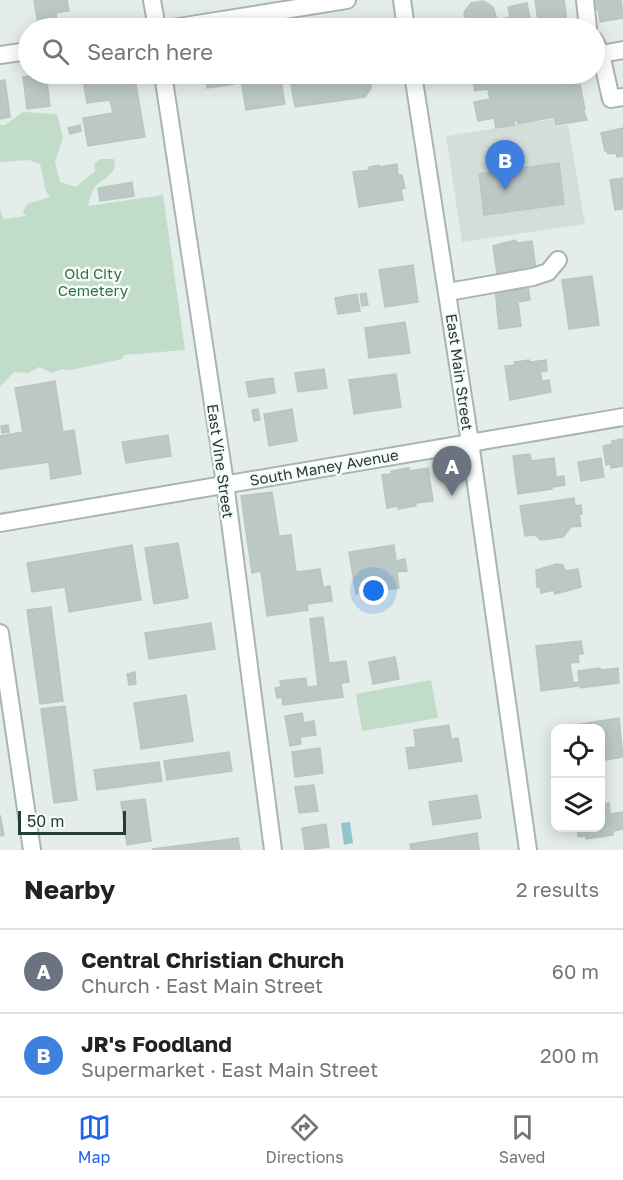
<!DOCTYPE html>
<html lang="en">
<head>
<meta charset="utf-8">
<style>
  body { margin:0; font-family:"Golos Text",sans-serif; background:#f6f6f6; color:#222 }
  .controls { position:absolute; right:18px; bottom:18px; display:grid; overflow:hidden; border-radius:12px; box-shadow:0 3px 15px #0003 }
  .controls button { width:54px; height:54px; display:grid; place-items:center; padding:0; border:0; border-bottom:2px solid #e0e0e0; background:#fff; color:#222; font:30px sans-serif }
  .scale { position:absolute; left:18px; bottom:15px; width:108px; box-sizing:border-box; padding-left:6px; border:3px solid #263d37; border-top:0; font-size:16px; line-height:21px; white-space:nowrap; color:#263d37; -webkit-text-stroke:4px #f6faf8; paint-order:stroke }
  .you { position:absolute; left:374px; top:591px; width:21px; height:21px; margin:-15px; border:4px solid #fff; border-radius:50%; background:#1a73e8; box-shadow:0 0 0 9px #1a73e833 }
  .badge { display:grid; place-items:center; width:39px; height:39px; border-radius:50%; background:#2563eb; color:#fff; font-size:20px; font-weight:700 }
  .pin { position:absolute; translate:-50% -50px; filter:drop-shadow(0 2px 3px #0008) }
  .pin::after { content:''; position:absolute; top:32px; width:21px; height:18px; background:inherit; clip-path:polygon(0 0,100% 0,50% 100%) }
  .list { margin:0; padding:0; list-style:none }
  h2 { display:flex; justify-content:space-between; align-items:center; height:78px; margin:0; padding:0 24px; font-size:26px }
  h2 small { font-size:20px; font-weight:400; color:#767676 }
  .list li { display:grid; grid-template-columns:39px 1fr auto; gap:18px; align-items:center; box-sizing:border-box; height:84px; padding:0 24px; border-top:2px solid #e0e0e0 }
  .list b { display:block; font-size:22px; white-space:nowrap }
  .list p { margin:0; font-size:20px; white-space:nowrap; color:#767676 }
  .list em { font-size:20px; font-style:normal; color:#767676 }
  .icon { flex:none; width:33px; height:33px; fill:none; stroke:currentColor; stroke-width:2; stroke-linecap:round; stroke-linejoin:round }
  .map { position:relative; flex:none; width:623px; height:850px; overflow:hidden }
  .search { position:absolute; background:#fff; box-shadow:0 3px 15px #0003; left:18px; right:18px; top:18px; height:66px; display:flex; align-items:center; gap:15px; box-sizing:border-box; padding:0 21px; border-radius:33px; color:#767676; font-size:22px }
  .sheet { height:246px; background:#fff }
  nav { display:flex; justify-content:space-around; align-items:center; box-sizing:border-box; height:84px; border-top:2px solid #e0e0e0; background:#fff; font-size:16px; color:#767676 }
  nav a { display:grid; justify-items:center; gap:3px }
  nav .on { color:#2563eb }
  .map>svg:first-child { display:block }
  .built { fill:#d4ddd9 }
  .green { fill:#c1dcc8 }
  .water { fill:#93c4cc }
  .building { fill:#bbc8c3; stroke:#b8c6c0; stroke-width:1.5 }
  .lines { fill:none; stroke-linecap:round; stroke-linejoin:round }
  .minor-casing { stroke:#a8b5b1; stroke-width:20 }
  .minor { stroke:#fff; stroke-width:16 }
  .labels { text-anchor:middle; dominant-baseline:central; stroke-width:5; stroke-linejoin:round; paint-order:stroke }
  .park-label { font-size:15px; fill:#34714b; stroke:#f6faf8 }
  .street-label { font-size:15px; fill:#263d37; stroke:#f6faf8 }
</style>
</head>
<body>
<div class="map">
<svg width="623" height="850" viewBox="0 0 623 850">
  <rect width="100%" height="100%" fill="#e5edea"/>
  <path class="built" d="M553,119l2,8 13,-2 17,99 -123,18 -16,-106z"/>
  <g class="green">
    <path d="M23,112l34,2 6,24 -8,24 5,20 16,5 19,-16 -1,-7 6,-5h14c4,16 -10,17 -19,28 -4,5 -6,14 -7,19l75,-11 22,155 -61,5 -2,4 -51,11 -10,-1 -9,4 -13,-6 -11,6 -14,-1 -14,14v-177l3,10 23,-3 -3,-4 4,-8 23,-7 -4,-5 -6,-28 -11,-4 -29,2v-37h5z"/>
    <path d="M431,680l7,38 -76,13 -6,-37z"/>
  </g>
  <path class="water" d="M350,822l3,21 -9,2 -3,-22z"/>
  <g class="building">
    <path d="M34,0h33l2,11 -13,2 1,9 -19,2z"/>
    <path d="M535,0h29l3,22 -7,1 1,2 -22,3z"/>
    <path d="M590,0h31l2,18 -23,4 -2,-13 -6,1z"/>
    <path d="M483,1l10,6 4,13 13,-3 -2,-10 19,-4 5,25h-80l13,-3 -1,-13 7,-9z"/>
    <path d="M46,74l4,32 -23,3 -4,-32z"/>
    <path d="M82,74h52l11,63 -57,9 -5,-28 30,-5 -3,-13 -23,3z"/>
    <path d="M205,74h27l2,10 -27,4z"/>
    <path d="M240,74h40l5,30 -39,6z"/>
    <path d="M289,74h80l2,14 -6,9 -70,10z"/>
    <path d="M461,74h56l-3,8 35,-7 1,3 10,-3v3l4,-1 -1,-2 15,-1 7,35h-2l4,11 -31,5 -2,-8 -36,7 -1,-4 -3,1 1,4 -19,3 -2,-10 -16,3 -4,-19 16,-3 -2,-10 -13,2 -2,-10 -10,2z"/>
    <path d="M5,80l5,37 -10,2v-38z"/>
    <path d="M80,125l1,6 -11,3 -2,-6z"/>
    <path d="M623,128v28l-6,1 -1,-4 -8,1 -1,-3h-2l-4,-18z"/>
    <path d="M559,163l5,41 -80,11 -5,-41z"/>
    <path d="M397,164l1,11h4l3,13 -4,1 2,11 -44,7 -6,-35 17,-2 -1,-3 10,-2v2z"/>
    <path d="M623,178v31l-8,1 -5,-30z"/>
    <path d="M132,182l2,14 -34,5 -2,-13z"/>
    <path d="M515,240l2,3 15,-2 4,28 -24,6 -2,-3 -13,2 -4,-28z"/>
    <path d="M413,265l5,37 -33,5 -6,-37z"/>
    <path d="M592,276l7,49 -30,4 -7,-49z"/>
    <path d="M515,286v3l13,-2 2,13 -12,2 3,24 -22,3 -4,-41z"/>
    <path d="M366,293l2,12 -6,1 -2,-12z"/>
    <path d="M357,294l3,17 -22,3 -3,-16z"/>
    <path d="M405,322l5,31 -41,5 -4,-30z"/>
    <path d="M529,360l1,2 16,-2 1,11 -7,1 2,9 7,-1 2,12 -41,8 -5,-34 10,-1 -1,-3z"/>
    <path d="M324,369l3,19 -29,4 -3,-19z"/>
    <path d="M396,374l5,33 -47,7 -5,-34z"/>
    <path d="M273,378l2,15 -26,4 -3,-15z"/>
    <path d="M55,381l8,51 11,-2 7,44 -30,5 -2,-17 -49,7v-33l23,-4 -8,-44z"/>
    <path d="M258,409l2,11 -6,1 -2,-11z"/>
    <path d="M292,409l5,32 -28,5 -5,-32z"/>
    <path d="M8,425l1,7 -7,1 -1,-7z"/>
    <path d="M168,435l3,21 -45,7 -4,-21z"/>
    <path d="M623,439v27l-12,2v-4l-5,1 -3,-19 9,-2v-3z"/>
    <path d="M530,454l1,7 23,-3 2,19 8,-1 1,9 -13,2v2l-34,5 -5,-38z"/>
    <path d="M601,458l3,19 -23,4 -3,-19z"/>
    <path d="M409,468v3l19,-3 5,33 -18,2 1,3 -18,3v-3l-11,2 -5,-33 10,-1 -1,-3z"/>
    <path d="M272,492l7,44 12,-1 5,37 24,-3 3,18 7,-1 2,15 -25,3 1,6 -41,6 -6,-45 -9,2 -11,-77z"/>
    <path d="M574,498l1,8 6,-1 1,9 -3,1 2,11 -10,1 -8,10 -22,3 -6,-5 -10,1 -5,-30z"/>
    <path d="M178,543l10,55 -34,6 -9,-56z"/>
    <path d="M132,545l9,55 -72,12 -4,-25 -33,5 -5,-29z"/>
    <path d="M394,545l2,16 9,-2 2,12 -10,1 2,16 -43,6 -7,-42z"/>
    <path d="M556,564l7,1 2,6 13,-2 3,18 -26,7 -1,-4 -13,3 -1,-6h-3l-1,-17z"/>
    <path d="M51,607l12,94 -23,3 -13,-94z"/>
    <path d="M323,617l6,46 17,-2 3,21 -8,1 2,14 -60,8 -1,-8 -5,1 -2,-10 6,-1 -1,-6 26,-3 1,9 11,-1 -8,-67z"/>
    <path d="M211,623l4,26 -66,10 -4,-26z"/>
    <path d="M581,641l2,13h-5l1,8 -9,1 3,20 5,-1v4l-37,5 -5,-45z"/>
    <path d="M395,657l4,22 -26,5 -4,-22z"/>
    <path d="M600,668v2l18,-2 1,15 -39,5 -2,-17z"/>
    <path d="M135,672l1,12 -7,1 -2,-11z"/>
    <path d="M186,695l7,46 -52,8 -7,-46z"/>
    <path d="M65,706l12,94 -23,3 -13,-94z"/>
    <path d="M302,713l2,10 10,-2 2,14 -16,2 1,7 -11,2 -5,-30z"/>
    <path d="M619,718l4,39 -18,3 -5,3v-35h-32l-1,-2z"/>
    <path d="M449,725l2,14 7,-1 4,23 -53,8 -3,-21 10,-1 -2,-17z"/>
    <path d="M320,748l3,25 -28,4 -3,-25z"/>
    <path d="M229,752l3,19 -65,9 -3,-19z"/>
    <path d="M159,762l3,19 -65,9 -3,-20z"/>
    <path d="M314,785l4,26 -19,2 -4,-26z"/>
    <path d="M477,795l4,23 -48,7 -4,-23z"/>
    <path d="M145,799l6,42 -24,4 -6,-43z"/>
    <path d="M609,803l1,11 13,-2v17l-10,2v4l-27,4v-3l-8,1 -1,-9h23v-23z"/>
    <path d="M0,815l4,20 -4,1z"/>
    <path d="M326,824l3,23 -24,3 -3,-22z"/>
    <path d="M477,833l2,17h-68l-1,-6z"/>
    <path d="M238,838l2,12h-87v-1z"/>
  </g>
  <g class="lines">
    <defs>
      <g id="minor">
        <path d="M152,0l5,28"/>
        <path d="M402,0l4,28"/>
        <path d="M585,0l3,28"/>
        <path d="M172,28l175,-28"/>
        <path d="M594,40l7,14 10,45 12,-2"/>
        <path d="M601,54l22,-4"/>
        <path d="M0,55l28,-4"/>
        <path d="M163,74l62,409 48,367"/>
        <path d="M413,74l57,368 58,408"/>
        <path d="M448,292l85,-15 15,-5 10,-12"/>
        <path d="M0,523l623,-106"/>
        <path d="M0,633l32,217"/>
      </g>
    </defs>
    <use href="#minor" class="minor-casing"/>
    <use href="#minor" class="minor"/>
  </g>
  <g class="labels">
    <g class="park-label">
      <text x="93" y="273">Old City<tspan x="93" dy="17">Cemetery</tspan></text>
    </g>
    <g class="street-label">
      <text transform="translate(460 372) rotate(82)">East Main Street</text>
      <text transform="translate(221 461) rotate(82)">East Vine Street</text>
      <text transform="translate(324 467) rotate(-10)">South Maney Avenue</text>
    </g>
  </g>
</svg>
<div class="controls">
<button><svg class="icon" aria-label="locate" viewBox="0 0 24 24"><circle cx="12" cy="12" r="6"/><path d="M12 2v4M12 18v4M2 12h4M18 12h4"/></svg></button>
<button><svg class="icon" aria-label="layers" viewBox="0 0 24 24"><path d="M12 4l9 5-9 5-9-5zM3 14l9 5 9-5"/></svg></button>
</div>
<div class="scale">50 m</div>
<div class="you"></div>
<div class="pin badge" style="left:452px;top:496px;background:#6b7280">A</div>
<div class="pin badge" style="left:505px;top:190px;background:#3f7fe0">B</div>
<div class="search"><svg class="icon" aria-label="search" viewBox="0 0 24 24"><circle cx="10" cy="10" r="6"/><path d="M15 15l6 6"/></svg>Search here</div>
</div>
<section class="sheet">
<h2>Nearby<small>2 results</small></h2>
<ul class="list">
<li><span class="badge" style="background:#6b7280">A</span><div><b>Central Christian Church</b><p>Church · East Main Street</p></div><em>60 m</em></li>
<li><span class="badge" style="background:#3f7fe0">B</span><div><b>JR's Foodland</b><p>Supermarket · East Main Street</p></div><em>200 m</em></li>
</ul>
</section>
<nav>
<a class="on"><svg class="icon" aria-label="map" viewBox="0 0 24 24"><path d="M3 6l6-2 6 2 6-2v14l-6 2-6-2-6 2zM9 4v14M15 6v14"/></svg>Map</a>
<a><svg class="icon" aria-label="directions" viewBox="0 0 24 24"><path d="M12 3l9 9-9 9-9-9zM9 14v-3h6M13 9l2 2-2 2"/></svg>Directions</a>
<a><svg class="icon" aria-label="saved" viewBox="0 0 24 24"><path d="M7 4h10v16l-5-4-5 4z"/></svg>Saved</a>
</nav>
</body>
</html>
